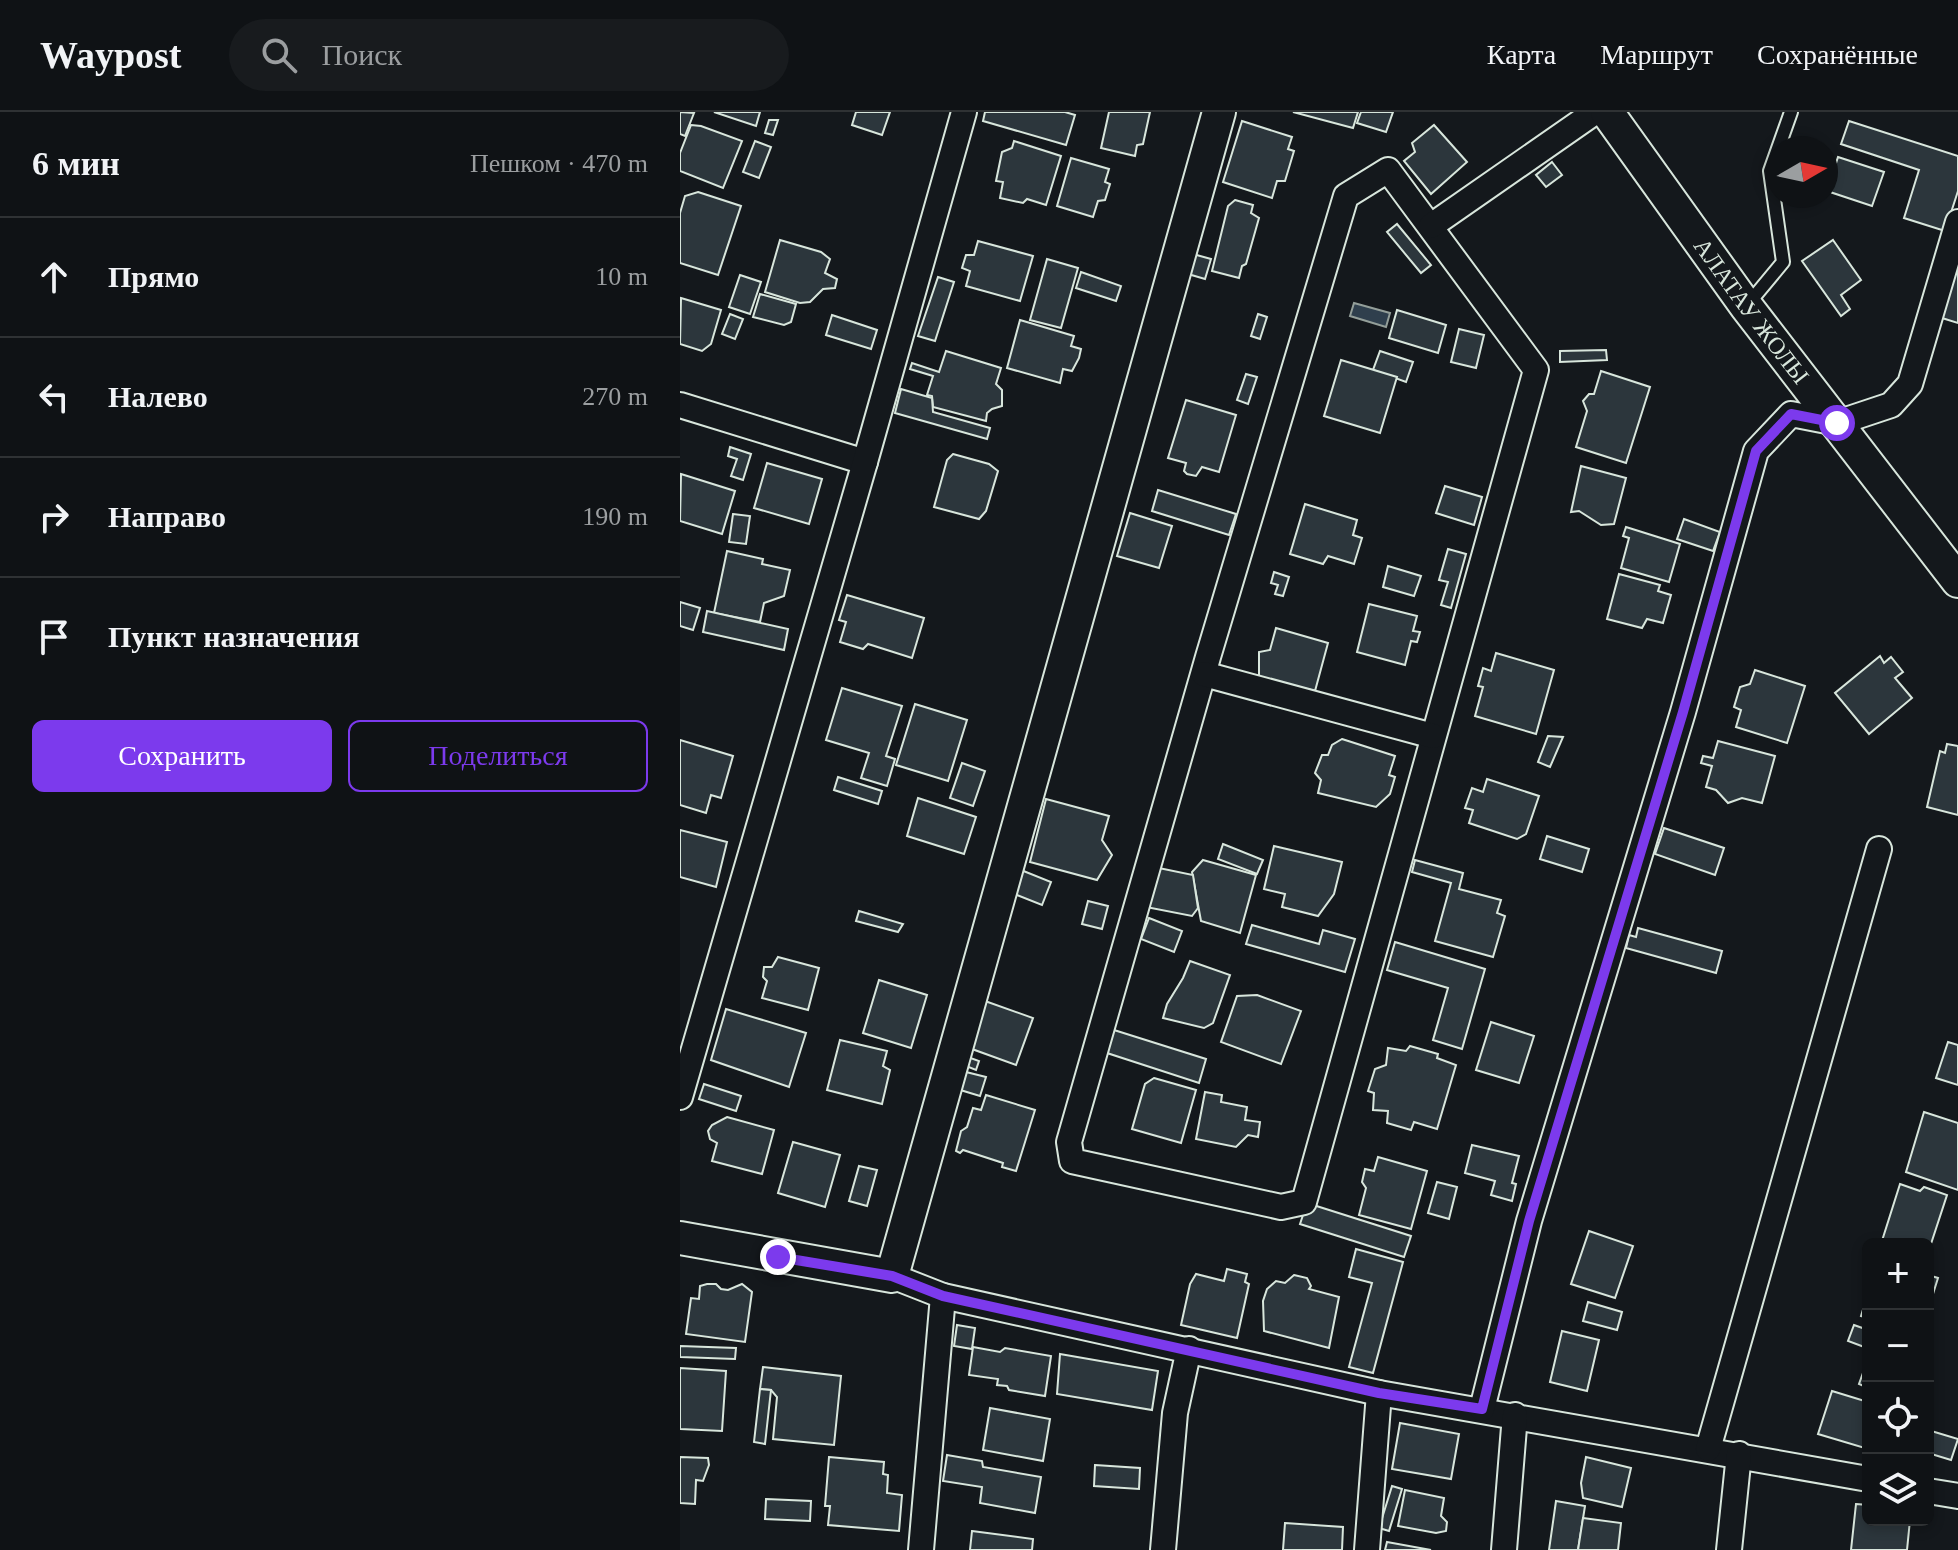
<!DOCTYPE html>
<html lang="ru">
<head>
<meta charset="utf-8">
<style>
  body { margin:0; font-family:"Times New Roman",serif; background:#181b1e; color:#f1f3f6 }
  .controls { position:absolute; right:24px; bottom:24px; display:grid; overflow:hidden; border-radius:12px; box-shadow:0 4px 12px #0003 }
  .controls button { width:72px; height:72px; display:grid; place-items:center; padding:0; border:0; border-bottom:2px solid #2f3234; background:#0f1215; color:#f1f3f6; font:40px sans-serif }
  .compass { position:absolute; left:1086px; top:24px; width:72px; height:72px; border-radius:50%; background:#0f1215; box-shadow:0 4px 12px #0003; rotate:81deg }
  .stop { position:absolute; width:24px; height:24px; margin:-18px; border:6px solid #7c3aed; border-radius:50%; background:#fff }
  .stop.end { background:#7c3aed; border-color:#fff; box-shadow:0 2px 8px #0008 }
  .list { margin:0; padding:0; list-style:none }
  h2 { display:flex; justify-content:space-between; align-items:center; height:104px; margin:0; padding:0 32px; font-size:34px }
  h2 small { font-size:26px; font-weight:400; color:#9b9ea0 }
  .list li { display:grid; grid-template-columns:52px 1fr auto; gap:24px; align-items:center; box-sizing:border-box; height:120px; padding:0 32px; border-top:2px solid #2f3234 }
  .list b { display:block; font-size:30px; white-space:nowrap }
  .list em { font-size:26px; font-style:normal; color:#9b9ea0 }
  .actions { display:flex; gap:16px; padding:24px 32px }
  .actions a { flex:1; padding:18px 0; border:2px solid #7c3aed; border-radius:12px; text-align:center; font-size:28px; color:#7c3aed }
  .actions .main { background:#7c3aed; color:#fff }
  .icon { flex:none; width:44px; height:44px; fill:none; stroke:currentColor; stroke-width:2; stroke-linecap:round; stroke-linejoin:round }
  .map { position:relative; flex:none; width:1278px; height:1438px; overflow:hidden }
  header { display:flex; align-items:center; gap:48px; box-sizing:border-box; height:112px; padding:0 40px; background:#0f1215; border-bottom:2px solid #2f3234 }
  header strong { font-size:38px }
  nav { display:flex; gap:44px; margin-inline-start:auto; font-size:28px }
  .search { width:560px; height:72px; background:#181b1e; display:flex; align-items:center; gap:20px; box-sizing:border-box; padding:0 28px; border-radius:44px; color:#9b9ea0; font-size:30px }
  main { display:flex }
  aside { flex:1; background:#0f1215 }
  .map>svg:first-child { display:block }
  .water { fill:#2f3f4d; stroke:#939e99; stroke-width:2 }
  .building { fill:#2c363c; stroke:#d8e6dc; stroke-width:2 }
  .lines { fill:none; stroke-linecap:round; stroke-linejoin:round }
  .lane-casing { stroke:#d8e6dc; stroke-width:16 }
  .street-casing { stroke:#d8e6dc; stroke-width:28 }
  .secondary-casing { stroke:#d8e6dc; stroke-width:36 }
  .lane { stroke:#14181c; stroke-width:12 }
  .street { stroke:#14181c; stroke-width:24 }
  .secondary { stroke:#14181c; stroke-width:32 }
  .route { stroke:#7c3aed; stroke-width:10 }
  .labels { text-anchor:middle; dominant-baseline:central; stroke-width:6; stroke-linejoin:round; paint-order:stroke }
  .street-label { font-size:24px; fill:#d8e6dc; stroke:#14181c }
</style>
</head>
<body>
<header>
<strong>Waypost</strong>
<div class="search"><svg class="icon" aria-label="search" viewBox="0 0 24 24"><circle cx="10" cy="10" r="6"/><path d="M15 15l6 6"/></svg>Поиск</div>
<nav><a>Карта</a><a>Маршрут</a><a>Сохранённые</a></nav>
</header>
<main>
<aside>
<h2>6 мин<small>Пешком · 470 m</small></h2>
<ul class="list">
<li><svg class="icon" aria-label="ahead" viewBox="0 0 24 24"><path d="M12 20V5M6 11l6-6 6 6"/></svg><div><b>Прямо</b></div><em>10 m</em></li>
<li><svg class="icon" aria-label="left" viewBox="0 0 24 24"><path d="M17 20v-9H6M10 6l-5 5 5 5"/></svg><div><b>Налево</b></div><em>270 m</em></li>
<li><svg class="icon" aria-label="right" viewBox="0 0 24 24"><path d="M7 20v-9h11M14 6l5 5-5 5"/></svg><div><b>Направо</b></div><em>190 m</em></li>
<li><svg class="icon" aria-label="arrive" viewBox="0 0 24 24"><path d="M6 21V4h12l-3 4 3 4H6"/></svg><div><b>Пункт назначения</b></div></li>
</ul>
<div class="actions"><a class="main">Сохранить</a><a>Поделиться</a></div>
</aside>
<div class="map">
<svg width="1278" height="1438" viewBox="0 0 1278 1438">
  <rect width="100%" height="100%" fill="#14181c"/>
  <path class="water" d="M674,191l36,10 -4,14 -36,-11z"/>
  <g class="building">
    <path d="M0,0l14,1 -9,23 -5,-2z"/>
    <path d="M34,0h46l-4,14z"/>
    <path d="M176,0h34l-8,23 -30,-10z"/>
    <path d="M305,0h80l10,3 -9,30 -83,-24z"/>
    <path d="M429,0h41l-7,32 -6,1 -2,11 -34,-8z"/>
    <path d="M613,0h65l-5,16z"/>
    <path d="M681,0h32l-7,20 -29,-9z"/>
    <path d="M89,8h9l-5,15 -8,-2z"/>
    <path d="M562,9l50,16 -4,12 6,2 -9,30h-8l-5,17 -49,-16z"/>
    <path d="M1169,9l109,35v35l-13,40 -41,-13 15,-48 -78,-26z"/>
    <path d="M11,13l10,1 41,15 -19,47 -43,-17v-18z"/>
    <path d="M754,13l33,37 -36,32 -27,-33 11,-9 -3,-9z"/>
    <path d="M75,29l16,6 -12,31 -16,-6z"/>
    <path d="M334,29l47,15 -15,49 -19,-6 -4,4 -23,-5 3,-16 -7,-1 6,-29 10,-4z"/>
    <path d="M1158,45l46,15 -12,34 -45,-15z"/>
    <path d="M391,46l38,11 -4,13 5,2 -5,16 -7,1 -5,16 -36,-11z"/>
    <path d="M872,50l10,13 -16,12 -10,-12z"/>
    <path d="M18,80l43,14 -23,69 -38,-12v-50l5,-17z"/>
    <path d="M555,88l18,5 -2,8 8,5 -13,46 -4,2 -3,12 -27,-7 16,-65z"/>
    <path d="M717,112l34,41 -10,8 -34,-41z"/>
    <path d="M100,128l41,12 9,7 -5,14 12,6 -2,9 -12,1 -13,13 -10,1 -35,-11z"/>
    <path d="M1153,128l28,40 -20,15 9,14 -9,7 -39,-55z"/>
    <path d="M298,129l55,15 -13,45 -54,-15 4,-15 -8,-3 4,-13h8z"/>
    <path d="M513,142l18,5 -6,20 -17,-5z"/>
    <path d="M367,147l31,9 -17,60 -31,-8z"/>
    <path d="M1278,151v60l-16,-5z"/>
    <path d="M401,160l40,14 -5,15 -40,-13z"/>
    <path d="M60,163l21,7 -11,32 -21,-7z"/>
    <path d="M258,165l16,5 -19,59 -17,-5z"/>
    <path d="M80,182l36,10 -5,18 -7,3 -31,-8z"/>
    <path d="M1,186l40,12 -10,34 -9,7 -22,-7z"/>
    <path d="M717,198l49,15 -8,28 -49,-15z"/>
    <path d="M50,202l13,5 -8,20 -13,-5z"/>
    <path d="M578,202l9,3 -7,22 -9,-3z"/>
    <path d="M152,203l45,15 -6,19 -45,-14z"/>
    <path d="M340,208l54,16 -3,10 10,3 -2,9 -7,13 -9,-2 -3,14 -53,-15z"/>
    <path d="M779,217l25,6 -8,33 -25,-6z"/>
    <path d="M926,238l1,10 -47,2v-11z"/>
    <path d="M266,239l55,17 -5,16 6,6v16l-10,3 -5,4 -1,8 -53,-14 -1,-11 -5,-1 6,-19 -23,-7 2,-6 27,9z"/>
    <path d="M700,239l33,11 -7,20 -33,-12z"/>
    <path d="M661,248l56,17 -17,56 -56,-17z"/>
    <path d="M921,259l49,16 -24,76 -50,-16 11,-36 -4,-10 6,-7h5z"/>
    <path d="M566,262l11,3 -9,27 -11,-4z"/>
    <path d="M221,277l31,9 1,14 57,16 -3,11 -92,-26z"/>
    <path d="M506,288l50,15 -17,57 -17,-5 -6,9 -9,-2 -3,-3 2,-8 -18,-5z"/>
    <path d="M50,335l21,7 -8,26 -12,-4 6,-17 -9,-3z"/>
    <path d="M273,342l36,10 9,7 -12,40 -7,8 -45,-12 13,-47z"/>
    <path d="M87,351l55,16 -13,45 -55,-16z"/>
    <path d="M901,354l45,12 -12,46 -13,1 -22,-14 -8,1z"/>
    <path d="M1,362l54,17 -13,43 -42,-13z"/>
    <path d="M765,374l37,11 -8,28 -38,-12z"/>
    <path d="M478,378l78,24 -7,21 -77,-24z"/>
    <path d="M625,392l52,16 -4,15 9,3 -8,26 -26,-8 -5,8 -33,-10z"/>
    <path d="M450,401l42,13 -13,42 -42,-12z"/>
    <path d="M53,402l17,2 -4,28 -17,-2z"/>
    <path d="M1004,407l36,13 -7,19 -36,-12z"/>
    <path d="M946,415l54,17 -11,38 -48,-14 8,-30 -6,-2z"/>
    <path d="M768,437l18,5 -15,54 -10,-3 7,-23 -9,-2z"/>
    <path d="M47,439l36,8 -1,5 28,6 -6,26 -20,7 -4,19 -46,-9z"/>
    <path d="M708,454l33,10 -7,20 -31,-9z"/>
    <path d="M594,460l15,5 -6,19 -8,-2 3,-9 -7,-2z"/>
    <path d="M939,462l41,11 -2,6 13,4 -8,28 -16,-4 -5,9 -35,-9z"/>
    <path d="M167,483l77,23 -12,40 -44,-14 -5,5 -23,-7 6,-20 -7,-2z"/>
    <path d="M0,490l20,6 -7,22 -13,-4z"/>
    <path d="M689,492l48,12 -4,15 7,1 -3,10 -6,-1 -6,24 -48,-13z"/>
    <path d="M27,499l81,18 -4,21 -81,-18z"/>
    <path d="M596,516l52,15 -13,48 -56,-14v-25l11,-2z"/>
    <path d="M816,541l58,17 -18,64 -61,-18 8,-29 -5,-1 5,-18 8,3z"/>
    <path d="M1200,544l4,7 7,-6 12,15 -8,6 17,20 -43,36 -34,-41z"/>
    <path d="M1075,558l50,16 -18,57 -51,-16 5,-17 -7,-3 6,-20 10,-3z"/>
    <path d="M162,576l60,18 -16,50 9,3 -8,27 -26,-8 8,-25 -43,-13z"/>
    <path d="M235,592l52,16 -19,61 -52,-16z"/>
    <path d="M868,624l15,1 -13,30 -12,-5z"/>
    <path d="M662,627l53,17 -6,19 6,2 -5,17 -14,13 -58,-14 3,-13 -6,-7 7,-18h6l4,-10z"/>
    <path d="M0,628l53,16 -12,42 -10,-3 -5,18 -26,-8z"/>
    <path d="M1038,629l57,15 -13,47 -20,-5 -14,5 -12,-13 -10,-3 6,-21 -11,-3 2,-7 10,2z"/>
    <path d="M1267,632l11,2v69l-31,-8 13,-56 5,2z"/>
    <path d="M282,651l23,8 -12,35 -23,-8z"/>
    <path d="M158,665l44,14 -4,13 -44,-14z"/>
    <path d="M807,667l52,17 -13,38 -9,5 -48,-16 4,-13 -8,-2 7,-20 11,4z"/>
    <path d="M238,686l58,19 -12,37 -57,-18z"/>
    <path d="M366,687l63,17 -7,24 10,15 -15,25 -67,-18z"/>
    <path d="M984,716l60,20 -9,27 -60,-21z"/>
    <path d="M0,718l47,12 -11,45 -36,-10z"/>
    <path d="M867,724l42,13 -7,23 -42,-13z"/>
    <path d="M543,732l40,16 -6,14 -39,-15z"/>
    <path d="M594,734l68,16 -8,32 -16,22 -36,-9 3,-13 -21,-5z"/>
    <path d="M523,748l53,15 -16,58 -39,-12 -9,-49z"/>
    <path d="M735,748l48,13 -4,16 42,11 -4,13 8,3 -12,41 -58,-16 16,-58 -39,-11z"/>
    <path d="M474,755l39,8 5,33 -6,8 -46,-9z"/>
    <path d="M341,758l30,12 -9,23 -30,-12z"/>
    <path d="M408,789l20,5 -6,23 -20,-5z"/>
    <path d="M179,799l44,13 -5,8 -42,-11z"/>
    <path d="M469,806l33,13 -8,21 -33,-13z"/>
    <path d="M572,813l67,19 4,-14 32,9 -10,33 -99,-28z"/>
    <path d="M958,816l84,23 -6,22 -90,-25 3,-13 7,2z"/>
    <path d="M715,830l90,27 -23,80 -29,-9 15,-52 -61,-18z"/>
    <path d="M98,845l41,11 -11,42 -46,-12 5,-17 -4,-4 1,-10h8z"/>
    <path d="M510,849l40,14 -17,48 -9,5 -41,-10 4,-14 16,-26z"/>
    <path d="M199,868l48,15 -16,53 -48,-15z"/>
    <path d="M577,883l44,16 -20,53 -60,-22 16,-46z"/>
    <path d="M305,889l48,17 -17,47 -44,-16z"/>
    <path d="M46,897l80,24 -17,54 -78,-27z"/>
    <path d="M811,910l43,14 -15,47 -43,-13z"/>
    <path d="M434,918l92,29 -7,24 -92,-30z"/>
    <path d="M160,928l47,11 -4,15 7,4 -8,34 -55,-14z"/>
    <path d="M1268,930l10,3v40l-22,-7z"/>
    <path d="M730,934l28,8 -1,4 19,7 -19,64 -23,-7 -3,8 -24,-7 1,-12 -15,-1 1,-17 -6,-2 7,-22 11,-4 2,-17 18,3z"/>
    <path d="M285,944l14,5 -3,9 -15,-6z"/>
    <path d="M282,959l24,6 -6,19 -23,-7z"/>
    <path d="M474,966l42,12 -15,53 -49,-14 13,-45z"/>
    <path d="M24,972l37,12 -5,15 -37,-12z"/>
    <path d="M525,980l17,3 -1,7 26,5 -2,13 15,2 -2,15 -10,-2 -12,12 -40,-8z"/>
    <path d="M306,983l49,15 -19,61 -14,-4 1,-4 -40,-13 -3,3 -4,-2 5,-20 6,-4 6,-19 8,2z"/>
    <path d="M1244,1000l34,11v67l-52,-18z"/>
    <path d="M47,1005l47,13 -12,44 -50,-13 5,-18 -7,-4 -2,-8 4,-6z"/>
    <path d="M113,1030l47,13 -15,52 -47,-14z"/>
    <path d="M792,1033l47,11 -7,27 4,1 -4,17 -21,-6 4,-14 -30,-8z"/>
    <path d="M698,1045l49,14 -16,58 -52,-14 7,-27 -4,-6 3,-13 9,2z"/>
    <path d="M179,1054l18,4 -10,36 -18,-5z"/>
    <path d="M757,1070l20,5 -8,32 -21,-6z"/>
    <path d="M1220,1072l20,7 4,-4 23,8 -19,58v-9h-47z"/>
    <path d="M627,1091l104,33 -7,21 -104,-33z"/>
    <path d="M909,1119l44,15 -18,52 -44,-14z"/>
    <path d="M676,1137l47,13 -30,111 -24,-6 23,-84 -23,-6z"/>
    <path d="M547,1157l20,5 -2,8 4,2 -12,54 -56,-13 9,-41 6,-10 28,7z"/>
    <path d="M614,1163l13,3 4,8 -2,3 30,8 -10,51 -65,-17 -1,-30 4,-12 9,-8 9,2z"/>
    <path d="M1248,1163l10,3 -10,32z"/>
    <path d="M27,1172h9l5,5 7,1 14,-6 10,8 -7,50 -59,-8 5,-36 8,1 1,-13z"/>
    <path d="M1188,1181v25l-7,-2z"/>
    <path d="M908,1190l34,10 -5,18 -34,-9z"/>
    <path d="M277,1213l18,3 -3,21 -18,-3z"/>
    <path d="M1174,1213l14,5 -1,18 -19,-7z"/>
    <path d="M882,1219l37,9 -12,51 -37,-9z"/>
    <path d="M0,1234l56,2 -1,11 -55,-2z"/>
    <path d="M293,1235l27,5 5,-4 46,8 -6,40 -36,-6 -2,-4 -10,-1 1,-6 -29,-4z"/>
    <path d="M380,1242l98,17 -6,39 -95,-16z"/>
    <path d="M1188,1247v29l-9,-4z"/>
    <path d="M83,1255l78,9 -7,69 -61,-6 4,-42 -6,-7 -11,-1z"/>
    <path d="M0,1256l46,3 -4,60 -42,-2z"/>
    <path d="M80,1277l11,1 -6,54 -11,-2z"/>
    <path d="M1152,1279l36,11v47l-50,-15z"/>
    <path d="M310,1296l60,11 -7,42 -60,-11z"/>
    <path d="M720,1311l59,11 -8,45 -59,-10z"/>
    <path d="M1248,1318l30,9 -7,21 -23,-7z"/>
    <path d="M267,1343l35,6 1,6 58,10 -6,36 -55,-10 2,-16 -39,-6z"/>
    <path d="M0,1345l28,1 1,7 -6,16 -7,-1 -1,24 -15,-1z"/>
    <path d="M149,1345l55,5 -1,12 5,1 -1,18 15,2 -3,36 -71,-6 2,-19h-5z"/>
    <path d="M906,1345l45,11 -9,39 -39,-9 -2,-15z"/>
    <path d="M415,1353l45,3 -1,21 -45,-3z"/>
    <path d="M712,1374l10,3 -13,42 -10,-3z"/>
    <path d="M725,1378l39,8 -3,18 6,6 -1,9 -10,2 -38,-7z"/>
    <path d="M86,1387l45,2 -1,20 -45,-2z"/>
    <path d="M876,1389l29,5 -7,44h-29z"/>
    <path d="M1176,1392l12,1v15h42l-3,30h-56z"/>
    <path d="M903,1406l38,5 -3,27h-40z"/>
    <path d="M605,1411l58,4 -1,23h-59z"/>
    <path d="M292,1419l61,8 -1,11h-62z"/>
    <path d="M707,1430l44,8h-46z"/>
  </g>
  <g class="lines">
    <defs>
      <path id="lane" d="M1069,191l34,-41 -13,-91 21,-59"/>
      <g id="street">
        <path d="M708,58l148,200 -232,832 -23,5 -209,-46 -3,-19 139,-485 138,-461z"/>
        <path d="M751,114l164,-114"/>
        <path d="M0,293l185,57"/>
        <path d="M524,562l229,62"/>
        <path d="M0,985l185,-635 99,-350"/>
        <path d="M212,1164l51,20 436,97 489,86"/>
        <path d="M802,1297l47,-188 154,-509 73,-261 35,-37 46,9 54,-18 19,-21 48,-162"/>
        <path d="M1028,1337l171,-600"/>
        <path d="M1248,1379l30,5"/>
        <path d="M241,1438l22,-254"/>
        <path d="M483,1438l12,-137 14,-64"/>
        <path d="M687,1438l12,-157"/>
        <path d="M824,1438l11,-135"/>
        <path d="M1049,1438l10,-96"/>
      </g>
      <g id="secondary">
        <path id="s1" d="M927,0l139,194 212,275"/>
        <path d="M0,1126l212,38 327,-1164"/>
      </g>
    </defs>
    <use href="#lane" class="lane-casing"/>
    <use href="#street" class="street-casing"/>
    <use href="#secondary" class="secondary-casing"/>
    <use href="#lane" class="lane"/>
    <use href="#street" class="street"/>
    <use href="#secondary" class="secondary"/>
  </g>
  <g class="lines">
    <path class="route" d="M98,1145l114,19 51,20 436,97 103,16 47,-188 154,-509 73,-261 35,-37 46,9"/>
  </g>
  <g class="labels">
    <g class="street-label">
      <text stroke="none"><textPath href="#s1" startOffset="246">АЛАТАУ ЖОЛЫ</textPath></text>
    </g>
  </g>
</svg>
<div class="controls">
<button>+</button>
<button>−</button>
<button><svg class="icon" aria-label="locate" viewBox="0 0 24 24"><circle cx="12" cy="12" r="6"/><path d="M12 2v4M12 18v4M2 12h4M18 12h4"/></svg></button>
<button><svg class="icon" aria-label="layers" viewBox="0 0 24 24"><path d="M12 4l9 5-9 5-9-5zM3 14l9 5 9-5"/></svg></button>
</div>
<svg class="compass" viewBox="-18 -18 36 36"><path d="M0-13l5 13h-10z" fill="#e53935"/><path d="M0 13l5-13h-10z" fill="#9b9ea0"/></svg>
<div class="stop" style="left:1157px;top:311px"></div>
<div class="stop end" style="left:98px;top:1145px"></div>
</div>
</main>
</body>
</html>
